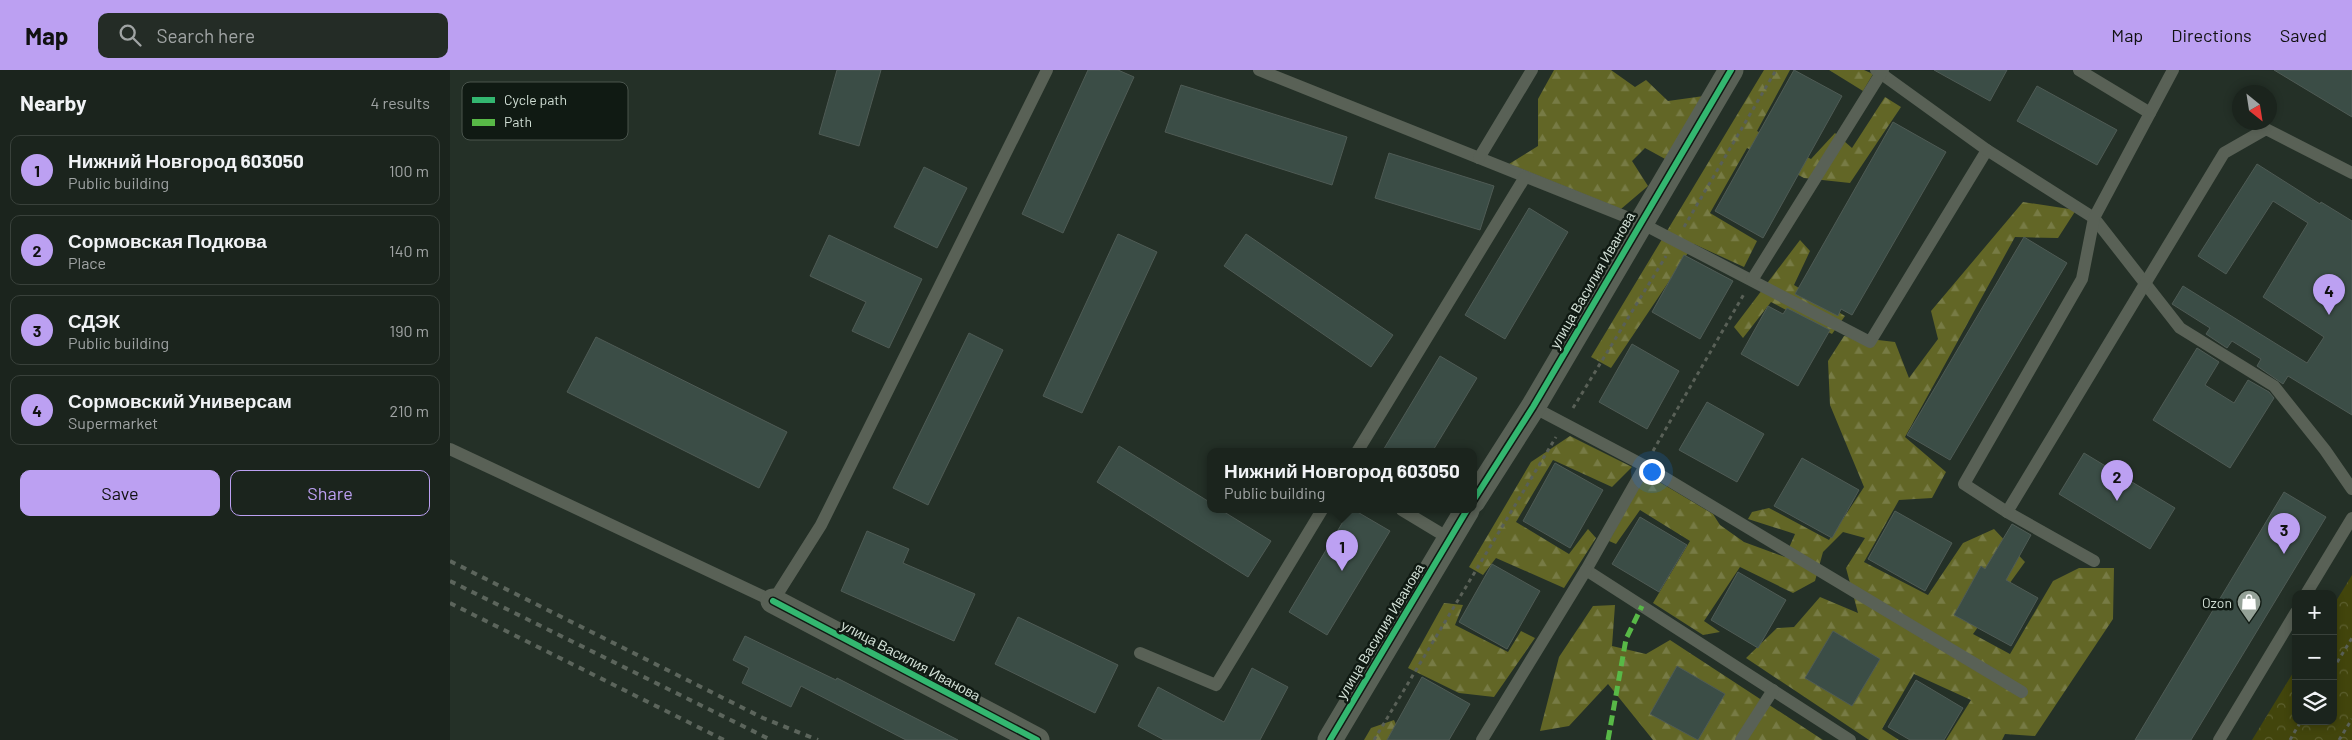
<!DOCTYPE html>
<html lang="en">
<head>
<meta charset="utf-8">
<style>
  body { margin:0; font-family:Barlow,sans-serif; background:#242c26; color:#f1f3f6 }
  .controls { position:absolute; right:15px; bottom:15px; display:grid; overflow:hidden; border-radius:10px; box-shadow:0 2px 8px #0003 }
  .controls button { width:45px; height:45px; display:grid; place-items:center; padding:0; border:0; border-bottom:1px solid #39413b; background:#1b241d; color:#f1f3f6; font:25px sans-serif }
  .compass { position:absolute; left:1782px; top:15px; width:45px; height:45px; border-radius:50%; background:#1b241d; box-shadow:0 2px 8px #0003; rotate:150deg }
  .you { position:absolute; left:1201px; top:401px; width:18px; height:18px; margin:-12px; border:4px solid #fff; border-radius:50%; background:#1a73e8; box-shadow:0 0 0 8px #1a73e833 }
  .badge { display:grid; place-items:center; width:32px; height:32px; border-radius:50%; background:#bca0f2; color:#111; font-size:16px; font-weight:700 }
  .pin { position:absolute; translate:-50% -41px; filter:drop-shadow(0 1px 2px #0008) }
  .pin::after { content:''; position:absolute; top:26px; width:18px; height:15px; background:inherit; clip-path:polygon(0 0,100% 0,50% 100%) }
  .popup { position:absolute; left:757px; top:378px; width:270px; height:65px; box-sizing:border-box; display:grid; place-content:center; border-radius:10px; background:#1b241d; filter:drop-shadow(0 1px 4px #0005); font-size:16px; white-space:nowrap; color:#a0a4a4 }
  .popup b { font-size:19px; color:#f1f3f6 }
  .popup::after { content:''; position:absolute; left:50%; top:100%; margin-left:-10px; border:10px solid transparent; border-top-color:#1b241d }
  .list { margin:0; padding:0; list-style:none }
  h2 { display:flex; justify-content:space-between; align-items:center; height:65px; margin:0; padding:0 20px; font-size:21px }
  h2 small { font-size:16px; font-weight:400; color:#a0a4a4 }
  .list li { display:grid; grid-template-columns:32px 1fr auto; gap:15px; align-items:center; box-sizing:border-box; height:70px; margin:0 10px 10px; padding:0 10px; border:1px solid #39413b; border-radius:10px }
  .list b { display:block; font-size:19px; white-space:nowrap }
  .list p { margin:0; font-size:16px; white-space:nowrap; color:#a0a4a4 }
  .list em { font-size:16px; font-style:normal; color:#a0a4a4 }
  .actions { display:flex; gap:10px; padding:15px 20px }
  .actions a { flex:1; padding:11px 0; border:1px solid #bca0f2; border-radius:10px; text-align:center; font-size:18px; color:#bca0f2 }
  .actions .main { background:#bca0f2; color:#111 }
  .icon { flex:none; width:28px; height:28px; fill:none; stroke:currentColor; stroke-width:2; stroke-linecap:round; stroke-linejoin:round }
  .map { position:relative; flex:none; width:1902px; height:670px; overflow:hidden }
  header { display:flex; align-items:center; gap:30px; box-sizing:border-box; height:70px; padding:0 25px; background:#bca0f2; color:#111 }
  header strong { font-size:24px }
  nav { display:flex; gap:28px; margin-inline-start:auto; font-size:18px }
  .search { width:350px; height:45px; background:#242c26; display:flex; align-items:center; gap:12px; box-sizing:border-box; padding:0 18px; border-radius:10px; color:#a0a4a4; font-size:19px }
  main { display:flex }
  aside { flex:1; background:#1b241d }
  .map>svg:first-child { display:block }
  .forest { fill:url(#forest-firs) }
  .park { fill:url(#park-crowns) }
  .building { fill:#3b4d46; stroke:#4f5b55 }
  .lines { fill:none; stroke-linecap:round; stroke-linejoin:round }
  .path { stroke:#596057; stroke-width:3; stroke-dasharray:4 4; stroke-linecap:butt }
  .service { stroke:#596156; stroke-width:12 }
  .minor { stroke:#596156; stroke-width:25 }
  .rail { stroke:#5c655c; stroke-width:4; stroke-dasharray:6 6; stroke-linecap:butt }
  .quiet { stroke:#58b947; stroke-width:5; stroke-dasharray:10 5; stroke-linecap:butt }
  .cycleway-casing { stroke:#101a13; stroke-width:9 }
  .cycleway { stroke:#33b770; stroke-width:6 }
  .labels { text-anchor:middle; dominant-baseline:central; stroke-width:5; stroke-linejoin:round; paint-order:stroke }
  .street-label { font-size:14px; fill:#d0ded4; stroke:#101a13 }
  .poi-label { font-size:14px; fill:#d0ded4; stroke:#101a13; text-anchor:end }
  .key { fill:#101a13; stroke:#4a554d; stroke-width:1 }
  .key-label { font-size:14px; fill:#d0ded4 }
</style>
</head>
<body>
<header>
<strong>Map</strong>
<div class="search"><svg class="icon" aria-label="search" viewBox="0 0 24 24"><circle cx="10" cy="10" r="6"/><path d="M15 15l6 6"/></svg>Search here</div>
<nav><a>Map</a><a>Directions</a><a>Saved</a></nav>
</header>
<main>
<aside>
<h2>Nearby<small>4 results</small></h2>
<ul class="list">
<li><span class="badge">1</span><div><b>Нижний Новгород 603050</b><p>Public building</p></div><em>100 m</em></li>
<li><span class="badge">2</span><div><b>Сормовская Подкова</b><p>Place</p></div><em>140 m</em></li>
<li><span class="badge">3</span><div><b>СДЭК</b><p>Public building</p></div><em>190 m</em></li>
<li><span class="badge">4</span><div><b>Сормовский Универсам</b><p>Supermarket</p></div><em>210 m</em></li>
</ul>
<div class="actions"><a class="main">Save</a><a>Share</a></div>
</aside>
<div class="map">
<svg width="1902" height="670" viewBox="0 0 1902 670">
  <defs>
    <pattern id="forest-firs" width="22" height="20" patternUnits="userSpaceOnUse" patternTransform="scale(1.25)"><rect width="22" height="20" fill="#626626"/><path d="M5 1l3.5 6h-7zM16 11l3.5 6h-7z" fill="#777b45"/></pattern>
    <pattern id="park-crowns" width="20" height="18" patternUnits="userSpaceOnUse" patternTransform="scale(1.25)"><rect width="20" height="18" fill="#42450c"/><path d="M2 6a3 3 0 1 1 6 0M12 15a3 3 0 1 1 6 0" fill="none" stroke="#5c5f2e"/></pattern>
  </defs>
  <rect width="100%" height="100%" fill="#243027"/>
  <g class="forest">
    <path d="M1104,0h57l24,17 11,-7 22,21 43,-6 -44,65 -22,-12 -13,13 16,25 -27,23 -112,-45 29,-18v-47z"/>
    <path d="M1314,0h26l-33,61 54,28 24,-26 17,15 33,-51 16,10 -51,76 -46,-5 -57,-30 -37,65 47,28 -13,26 -50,-23 -83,124 -20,-11z"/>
    <path d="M1379,0h35l9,4 -10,17z"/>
    <path d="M1573,132l53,8 -18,28 -43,-1 -110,200 41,35 -14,26 -33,2 -35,62 64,33 35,-52 31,-14 31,33 -52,72 37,20 43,-73 26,-13h35l-1,51 -78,117 -30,-2 -3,6h-56l25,-40 -57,-26 -32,55 17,11h-30l-123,-82 31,-30 17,-1 26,-30 38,16 -12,-45 19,-30 -22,-6 -20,20 -8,29 -22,12 -53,-26 -36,54 16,11 -17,3 -50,-32 37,-62 -50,-31 -24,34 -7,-3 37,-67 67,40 7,11 24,17 41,15 10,-23 -47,-15 4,-7 17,-4 60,32 35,-53 -34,-82 -2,-44 16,-25 51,6 14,36 29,-39 -7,-28z"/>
    <path d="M1350,170l10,11 -16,34 51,31 -13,18 -61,-32 -28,36 -9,-11z"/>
    <path d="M1120,366l62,31 -20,20 -59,-27 -37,62 53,32 19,-25 8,9 -32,50 -68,-30 -13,17 -14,-8 62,-105z"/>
    <path d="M994,533l19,2 -8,20 53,27 13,-21 14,7 -41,59 -35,-4 -51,-25z"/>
    <path d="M1165,535l-3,41 34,8 24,-14 153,100h-170l-45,-56 -39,42 -29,5 19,-74 34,-51z"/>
    <path d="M944,650l9,20h-39l7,-12z"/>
  </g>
  <path class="park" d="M1902,505v165h-100l44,-72v53h37v-115z"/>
  <g class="building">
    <path d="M387,0h44l-22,76 -40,-12z"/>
    <path d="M638,0h30l16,7 -71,156 -41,-19z"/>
    <path d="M1344,0l48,26 -79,142 -48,-27z"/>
    <path d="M1484,0h73l-17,31z"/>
    <path d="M1824,0h78v47z"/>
    <path d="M731,15l166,52 -15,48 -167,-53z"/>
    <path d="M1587,16l80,44 -20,35 -80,-44z"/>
    <path d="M1443,52l53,30 -94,163 -11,-6 -3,7 -43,-22z"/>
    <path d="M939,83l105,33 -14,44 -105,-32z"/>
    <path d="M1807,94l63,40 1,-2 31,19v194l-64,-39 -5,8 -26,-18 4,-7 -29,-18 -5,7 -21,-14 4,-6 -38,-24 11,-18 124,77 17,-26 -61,-40 45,-74 -35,-22 -47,73 -28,-18z"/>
    <path d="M474,97l43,21 -30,60 -43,-21z"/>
    <path d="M1079,138l39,24 -63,107 -40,-24z"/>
    <path d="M668,164l39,18 -75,161 -39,-17z"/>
    <path d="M796,164l147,101 -22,32 -147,-101z"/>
    <path d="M379,165l93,44 -33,69 -37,-17 14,-29 -56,-26z"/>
    <path d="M1574,167l43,26 -117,197 -43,-25z"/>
    <path d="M1234,185l49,26 -33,58 -48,-27z"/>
    <path d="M1318,236l15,8 4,-6 43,22 -32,56 -57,-32z"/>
    <path d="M519,263l34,17 -75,155 -35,-17z"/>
    <path d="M146,267l191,95 -28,56 -192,-96z"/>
    <path d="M1182,274l47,27 -32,58 -48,-27z"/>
    <path d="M1747,278l22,14 -14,23 29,18 14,-23 21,12 5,6 -44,70 -77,-48z"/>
    <path d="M990,286l37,22 -45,74h-50z"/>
    <path d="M1257,332l57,32 -27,48 -58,-32z"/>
    <path d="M669,376l92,57v7h10l50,31 -23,36 -151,-95z"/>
    <path d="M1634,383l91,55 -25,41 -91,-55z"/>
    <path d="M1352,388l57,32 -27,48 -58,-32z"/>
    <path d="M1105,393l48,27 -33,58 -47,-27z"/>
    <path d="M1834,422l42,25 -135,223h-56z"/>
    <path d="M900,440h4l36,21 -63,104 -38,-23z"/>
    <path d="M1445,441l57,32 -27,48 -57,-32z"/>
    <path d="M1190,447l47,28 -28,47 -47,-28z"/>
    <path d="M1562,454l19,11 -25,45 32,18 -27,48 -57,-31 27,-49 4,3z"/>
    <path d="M417,461l42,18 -6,14 72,31 -21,47 -113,-50z"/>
    <path d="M1042,494l48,27 -33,58 -48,-27z"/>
    <path d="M1288,502l48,28 -28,48 -47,-28z"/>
    <path d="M568,547l100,48 -23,48 -100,-49z"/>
    <path d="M1383,561l47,28 -28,47 -47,-28z"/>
    <path d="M295,566l91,44 1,-2 121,62h-52l-105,-54 -10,21 -49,-24 7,-15 -16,-8z"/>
    <path d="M1227,596l48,28 -27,46 -48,-26z"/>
    <path d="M802,598l36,19 -28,53h-96l-26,-14 20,-39 66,35z"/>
    <path d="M972,607l48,27 -21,36h-62z"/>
    <path d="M1466,610l47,28 -19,32h-34l-22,-13z"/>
  </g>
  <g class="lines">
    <g class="path">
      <path d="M1234,157l92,-157"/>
      <path d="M1123,338l93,-152"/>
      <path d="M1203,381l91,-157"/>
      <path d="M1883,599l19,-31"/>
      <path d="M924,670l182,-303"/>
      <path d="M1840,670l11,-19"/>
      <path d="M1889,670l13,-21"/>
    </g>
    <g class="service">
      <path d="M809,0l380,152 231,120 117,-192"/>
      <path d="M1426,0l111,80 107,68 86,110 94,58 51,64 27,39"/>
      <path d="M1629,0l71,43"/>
      <path d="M1029,88l53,-88"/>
      <path d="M1302,210l131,-210"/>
      <path d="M1083,337l112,59 -59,104 264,170"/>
      <path d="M0,379l323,152 48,-76 226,-455"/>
      <path d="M907,382l168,-275"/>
      <path d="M1195,396l377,226"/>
      <path d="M952,440l48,29"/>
      <path d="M1557,442l-43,-28 118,-205 12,-61 79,-148"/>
      <path d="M1644,491l-87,-49 217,-359 42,-24 86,44"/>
      <path d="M1856,524l46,-76"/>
      <path d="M690,583l76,32 106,-175"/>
      <path d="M1032,670l104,-170"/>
      <path d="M1291,670l32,-50"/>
      <path d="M1769,670l77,-128"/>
    </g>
    <g class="minor">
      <path d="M1023,431l60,-94 198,-337"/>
      <path d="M323,531l264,139"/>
      <path d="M880,670l137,-230"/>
    </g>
    <g class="rail">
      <path d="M0,491l313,157 55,22"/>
      <path d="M0,511l321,159"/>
      <path d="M0,533l274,137"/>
    </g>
    <path class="quiet" d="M1158,670l18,-101 16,-33"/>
    <defs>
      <g id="cycleway">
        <path d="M1023,431l60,-94 198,-337"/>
        <path d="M323,531l264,139"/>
        <path d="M880,670l137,-230"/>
      </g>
    </defs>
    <use href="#cycleway" class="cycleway-casing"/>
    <use href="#cycleway" class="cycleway"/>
  </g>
  <defs>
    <symbol id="shop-pin" viewBox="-11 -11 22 30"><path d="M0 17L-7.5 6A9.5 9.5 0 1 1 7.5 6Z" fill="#94a197" stroke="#101a13"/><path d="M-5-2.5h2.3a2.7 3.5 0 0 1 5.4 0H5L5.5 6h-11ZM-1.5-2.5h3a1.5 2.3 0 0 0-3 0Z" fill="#fff"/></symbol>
  </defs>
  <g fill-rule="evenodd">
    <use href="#shop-pin" x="1785" y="518" width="28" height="38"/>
  </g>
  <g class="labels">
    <g class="street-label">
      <text transform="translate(1142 210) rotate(-60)">улица Василия Иванова</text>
      <text transform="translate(930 561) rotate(-59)">улица Василия Иванова</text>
      <text transform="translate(461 590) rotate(28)">улица Василия Иванова</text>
    </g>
    <g class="poi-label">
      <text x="1782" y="532">Ozon</text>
    </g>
  </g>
  <rect x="12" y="12" width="166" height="58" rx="8" class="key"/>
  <rect x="22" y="27" width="23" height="6" fill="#33b770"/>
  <rect x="22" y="49" width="23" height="7" fill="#58b947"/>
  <g class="key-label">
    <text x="54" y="35">Cycle path</text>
    <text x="54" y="57">Path</text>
  </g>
</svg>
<div class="controls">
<button>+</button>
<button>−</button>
<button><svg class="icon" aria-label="layers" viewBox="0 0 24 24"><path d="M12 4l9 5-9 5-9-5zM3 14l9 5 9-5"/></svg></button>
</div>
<svg class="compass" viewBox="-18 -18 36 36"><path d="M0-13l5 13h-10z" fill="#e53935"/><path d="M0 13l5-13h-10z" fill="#a0a4a4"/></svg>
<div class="you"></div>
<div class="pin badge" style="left:892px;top:501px">1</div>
<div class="popup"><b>Нижний Новгород 603050</b>Public building</div>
<div class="pin badge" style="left:1667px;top:431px">2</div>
<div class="pin badge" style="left:1834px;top:484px">3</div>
<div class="pin badge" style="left:1879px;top:245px">4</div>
</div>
</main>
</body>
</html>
